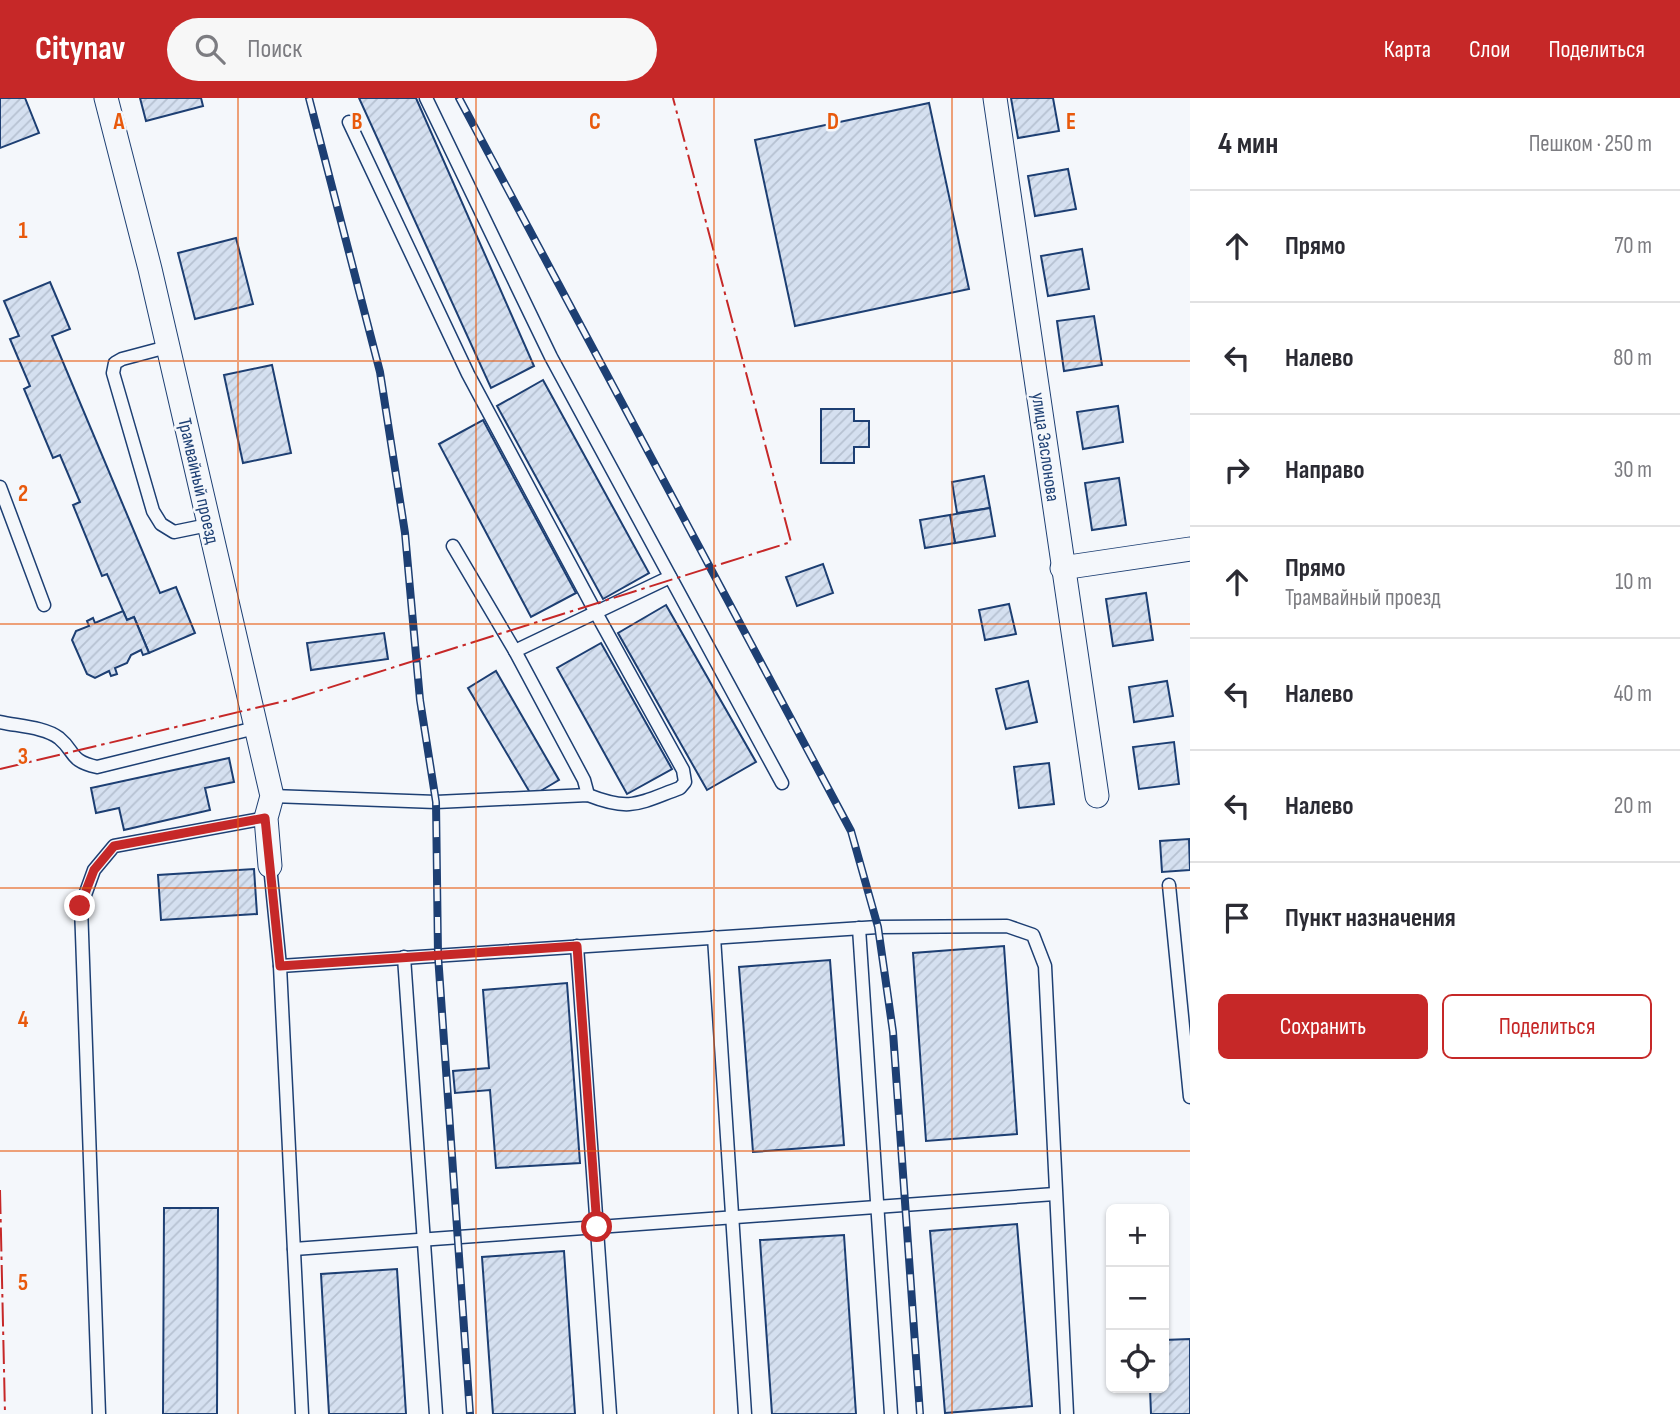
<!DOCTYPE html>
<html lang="ru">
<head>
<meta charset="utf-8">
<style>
  body { margin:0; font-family:"Sofia Sans Condensed",sans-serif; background:#f7f7f7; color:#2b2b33 }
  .controls { position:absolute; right:21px; bottom:21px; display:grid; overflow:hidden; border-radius:10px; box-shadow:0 2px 5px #0004 }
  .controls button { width:63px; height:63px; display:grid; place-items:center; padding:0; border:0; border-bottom:2px solid #e1e1e2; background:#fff; color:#2b2b33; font:35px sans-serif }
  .stop { position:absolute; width:21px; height:21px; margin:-16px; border:5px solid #c62828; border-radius:50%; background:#fff }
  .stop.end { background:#c62828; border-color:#fff; box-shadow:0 2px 7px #0008 }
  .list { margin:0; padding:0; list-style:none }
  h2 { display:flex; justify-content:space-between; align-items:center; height:91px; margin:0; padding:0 28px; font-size:30px }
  h2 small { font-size:23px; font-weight:400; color:#7c7c81 }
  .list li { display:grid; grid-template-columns:46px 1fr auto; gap:21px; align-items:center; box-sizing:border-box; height:112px; padding:0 28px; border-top:2px solid #e1e1e2 }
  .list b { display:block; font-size:26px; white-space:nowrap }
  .list p { margin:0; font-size:23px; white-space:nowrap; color:#7c7c81 }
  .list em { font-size:23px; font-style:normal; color:#7c7c81 }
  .actions { display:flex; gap:14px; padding:21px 28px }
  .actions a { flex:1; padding:16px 0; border:2px solid #c62828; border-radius:10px; text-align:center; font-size:24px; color:#c62828 }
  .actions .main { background:#c62828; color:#fff }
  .icon { flex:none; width:38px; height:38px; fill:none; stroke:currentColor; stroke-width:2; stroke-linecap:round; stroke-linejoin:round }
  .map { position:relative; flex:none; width:1190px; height:1316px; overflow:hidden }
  header { display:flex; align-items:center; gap:42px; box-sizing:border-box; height:98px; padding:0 35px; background:#c62828; color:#fff }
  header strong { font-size:33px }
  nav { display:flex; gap:38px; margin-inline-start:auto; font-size:24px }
  .search { width:490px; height:63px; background:#f7f7f7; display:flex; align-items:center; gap:18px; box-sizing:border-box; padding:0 24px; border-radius:38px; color:#7c7c81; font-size:26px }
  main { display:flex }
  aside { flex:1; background:#fff }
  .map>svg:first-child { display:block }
  .building { fill:url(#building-hatch); stroke:#1d3f73; stroke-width:2 }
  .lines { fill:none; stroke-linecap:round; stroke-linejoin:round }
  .lane-casing { stroke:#1d3f73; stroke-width:15 }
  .street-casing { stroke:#1d3f73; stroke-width:25 }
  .lane { stroke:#f4f7fb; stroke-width:12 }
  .street { stroke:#f4f7fb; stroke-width:23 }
  .rail-casing { stroke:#1d3f73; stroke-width:8 }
  .rail { stroke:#f4f7fb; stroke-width:5; stroke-dasharray:16; stroke-linecap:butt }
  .power { stroke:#c62828; stroke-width:2; stroke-dasharray:24 5 3.5 5; stroke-linecap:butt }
  .route { stroke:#c62828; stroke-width:9 }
  .grid { fill:none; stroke:#e8590c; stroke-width:2; stroke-opacity:0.55 }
  .labels { text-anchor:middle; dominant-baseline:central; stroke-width:5; stroke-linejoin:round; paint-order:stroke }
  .street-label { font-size:19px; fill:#1d3f73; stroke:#f4f7fb }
  .grid-label { font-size:23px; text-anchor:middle; font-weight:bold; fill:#e8590c; stroke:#f4f7fb; stroke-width:5; stroke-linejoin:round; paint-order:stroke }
</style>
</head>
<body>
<header>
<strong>Citynav</strong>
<div class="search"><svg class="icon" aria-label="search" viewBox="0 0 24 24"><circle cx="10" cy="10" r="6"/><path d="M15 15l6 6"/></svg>Поиск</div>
<nav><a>Карта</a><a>Слои</a><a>Поделиться</a></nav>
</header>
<main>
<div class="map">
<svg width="1190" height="1316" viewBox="0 0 1190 1316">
  <defs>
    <pattern id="building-hatch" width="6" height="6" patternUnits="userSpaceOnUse" patternTransform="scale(1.75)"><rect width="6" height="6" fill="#d5e0f0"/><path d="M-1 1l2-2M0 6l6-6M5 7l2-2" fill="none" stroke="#b6c1d1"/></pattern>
  </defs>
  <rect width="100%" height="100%" fill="#f4f7fb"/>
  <g class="building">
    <path d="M0,0h25l14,35 -39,15z"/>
    <path d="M140,0h61l2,8 -57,15z"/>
    <path d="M359,0h57l118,268 -43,22z"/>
    <path d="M1011,0h42l6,33 -41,7z"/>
    <path d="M929,5l40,186 -174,37 -40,-186z"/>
    <path d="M1068,71l8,40 -41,7 -7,-40z"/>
    <path d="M236,140l17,66 -58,15 -17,-66z"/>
    <path d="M1082,151l7,40 -41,7 -7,-40z"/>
    <path d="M50,184l20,47 -18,7 108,257 16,-6 19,46 -46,20 -15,-36 -7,3 -20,-46 -5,2 -29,-71 7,-3 -20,-47 -7,3 -29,-69 6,-3 -20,-47 9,-3 -15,-35z"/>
    <path d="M1094,218l8,49 -38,6 -7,-50z"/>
    <path d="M272,267l19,88 -48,10 -19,-88z"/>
    <path d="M543,282l106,193 -46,26 -106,-193z"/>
    <path d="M1118,308l5,36 -40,7 -6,-37z"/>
    <path d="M821,311h33v12h15v26h-15v16h-33z"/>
    <path d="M483,322l93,173 -45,24 -92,-173z"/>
    <path d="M984,378l6,32 -33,5 -5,-31z"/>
    <path d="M1119,380l7,47 -34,5 -7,-47z"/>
    <path d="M990,410l5,28 -40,7 -5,-28z"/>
    <path d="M950,417l5,28 -30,5 -5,-28z"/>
    <path d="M823,466l10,29 -36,13 -11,-29z"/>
    <path d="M1146,495l7,47 -40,6 -7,-47z"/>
    <path d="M1009,506l7,30 -31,6 -6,-30z"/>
    <path d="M666,507l90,157 -49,28 -89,-157z"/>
    <path d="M123,513l4,9 7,-3 15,36 -6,2 -2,-5 -10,5 -4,8 -12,5 2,6 -6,2 -2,-5 -14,7 -8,-4 -15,-34 4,-9 13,-5 -2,-5 6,-3 2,5z"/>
    <path d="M384,535l4,26 -77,11 -4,-27z"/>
    <path d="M601,545l71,126 -45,25 -70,-126z"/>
    <path d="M496,573l63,109 -27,16 -64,-108z"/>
    <path d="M1028,583l9,41 -31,7 -10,-40z"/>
    <path d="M1167,583l6,35 -39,6 -5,-35z"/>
    <path d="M1174,644l5,42 -40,5 -6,-42z"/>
    <path d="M229,660l5,24 -29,6 5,22 -86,20 -5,-22 -23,5 -5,-25z"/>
    <path d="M1049,665l5,41 -35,4 -5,-41z"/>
    <path d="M1189,741l1,31 -28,2 -2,-31z"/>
    <path d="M254,771l3,45 -96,6 -3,-45z"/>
    <path d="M1004,848l13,188 -91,7 -13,-188z"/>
    <path d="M830,862l14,185 -91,7 -14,-185z"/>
    <path d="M567,885l13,180 -84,5 -6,-78 -35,3 -2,-22 36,-3 -6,-78z"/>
    <path d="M164,1110h54l-1,206h-54z"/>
    <path d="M1017,1126l15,182 -87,7 -15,-182z"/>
    <path d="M844,1137l12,179h-84l-12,-174z"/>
    <path d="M564,1153l11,163h-82l-11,-157z"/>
    <path d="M397,1171l9,145h-77l-8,-140z"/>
    <path d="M1190,1241v75h-39l-1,-26h14v-48z"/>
  </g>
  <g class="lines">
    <defs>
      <g id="lane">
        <path d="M426,0l125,259 231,426"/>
        <path d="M167,249l-45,12 -7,4 -2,10 40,138 8,13 13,8 34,-7"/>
        <path d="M0,389l44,118"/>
        <path d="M453,448l62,105 69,129 4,15"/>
        <path d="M515,553l155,-74"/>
        <path d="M0,624c17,4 45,5 59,16 17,14 10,23 38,29l158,-39"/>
        <path d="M272,698l164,6 152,-7c43,17 51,8 92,-7l5,-6 -2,-12 -88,-159 -127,-237 -119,-252"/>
        <path d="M270,768l10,100 22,448"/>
        <path d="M1169,787l21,212"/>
        <path d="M859,830l32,486"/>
        <path d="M714,839l31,477"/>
        <path d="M577,848l33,468"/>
        <path d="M404,859l32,457"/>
        <path d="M280,868l598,-39 129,-1 26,9 12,31 22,448"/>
        <path d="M294,1151l761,-55"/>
        <path d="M99,1316l-18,-508 13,-36 20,-24 152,-28"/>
      </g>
      <g id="street">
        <path d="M106,0l44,171 122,527 -6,22 4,48"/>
        <path d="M995,0l102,698"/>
        <path d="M1062,470l128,-19"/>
      </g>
    </defs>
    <use href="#lane" class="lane-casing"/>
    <use href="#street" class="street-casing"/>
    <use href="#lane" class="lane"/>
    <use href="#street" class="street"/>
    <defs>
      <g id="rail">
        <path d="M309,0l71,274 25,161 15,167 16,102 2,153 32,459"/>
        <path d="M459,0l392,733 27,96 15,105 27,382"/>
      </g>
    </defs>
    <use href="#rail" class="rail-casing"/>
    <use href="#rail" class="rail"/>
    <g class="power">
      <path d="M0,671l293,-70 498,-157 -118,-444"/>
      <path d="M0,1092l5,224"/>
    </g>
  </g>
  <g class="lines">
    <path class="route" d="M80,808l14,-36 20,-24 151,-28 15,148 297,-20 20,281"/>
  </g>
  <path class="grid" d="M238,0v1316M476,0v1316M714,0v1316M952,0v1316M0,263h1190M0,526h1190M0,790h1190M0,1053h1190"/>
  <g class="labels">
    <g class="street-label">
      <text transform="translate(1045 349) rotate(82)">улица Заслонова</text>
      <text transform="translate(198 383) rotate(77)">Трамвайный проезд</text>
    </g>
  </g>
  <g class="grid-label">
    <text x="119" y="31">A</text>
    <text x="357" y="31">B</text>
    <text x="595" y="31">C</text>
    <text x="833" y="31">D</text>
    <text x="1071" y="31">E</text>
    <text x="23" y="140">1</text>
    <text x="23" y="403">2</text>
    <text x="23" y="666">3</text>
    <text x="23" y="929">4</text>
    <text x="23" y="1192">5</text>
  </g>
</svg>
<div class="controls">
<button>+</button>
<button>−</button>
<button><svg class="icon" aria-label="locate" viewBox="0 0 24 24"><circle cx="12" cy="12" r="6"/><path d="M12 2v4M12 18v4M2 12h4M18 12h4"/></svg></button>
</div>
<div class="stop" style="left:597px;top:1129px"></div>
<div class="stop end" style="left:80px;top:808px"></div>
</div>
<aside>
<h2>4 мин<small>Пешком · 250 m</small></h2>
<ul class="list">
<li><svg class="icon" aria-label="ahead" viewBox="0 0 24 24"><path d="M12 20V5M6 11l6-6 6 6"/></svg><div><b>Прямо</b></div><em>70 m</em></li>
<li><svg class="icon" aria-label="left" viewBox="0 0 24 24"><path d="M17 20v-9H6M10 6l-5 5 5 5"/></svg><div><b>Налево</b></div><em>80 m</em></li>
<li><svg class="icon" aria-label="right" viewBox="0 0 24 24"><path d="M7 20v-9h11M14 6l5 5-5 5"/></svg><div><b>Направо</b></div><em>30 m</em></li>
<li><svg class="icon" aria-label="ahead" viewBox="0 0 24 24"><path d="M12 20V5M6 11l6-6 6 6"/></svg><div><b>Прямо</b><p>Трамвайный проезд</p></div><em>10 m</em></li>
<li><svg class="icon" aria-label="left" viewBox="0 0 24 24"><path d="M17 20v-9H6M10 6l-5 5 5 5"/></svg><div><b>Налево</b></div><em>40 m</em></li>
<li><svg class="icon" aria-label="left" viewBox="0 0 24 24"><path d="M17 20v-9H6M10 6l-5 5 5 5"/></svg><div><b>Налево</b></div><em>20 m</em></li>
<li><svg class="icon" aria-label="arrive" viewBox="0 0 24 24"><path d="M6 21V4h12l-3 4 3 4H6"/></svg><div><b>Пункт назначения</b></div></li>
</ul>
<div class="actions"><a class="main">Сохранить</a><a>Поделиться</a></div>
</aside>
</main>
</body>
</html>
